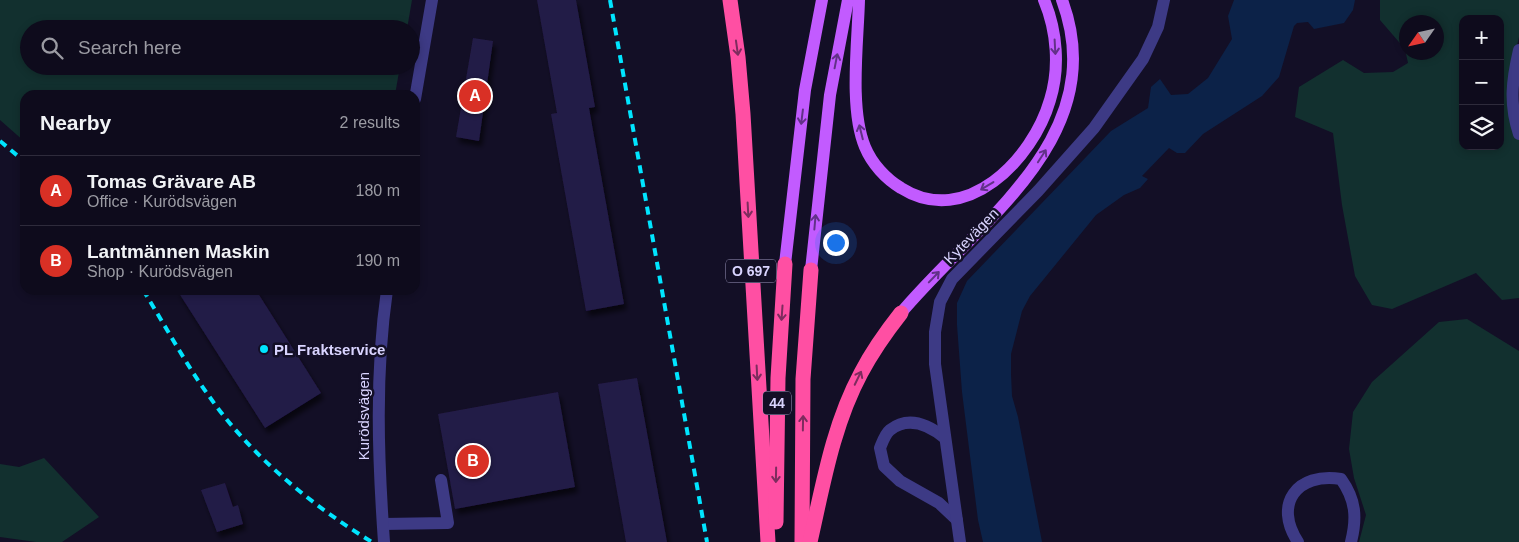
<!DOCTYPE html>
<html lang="en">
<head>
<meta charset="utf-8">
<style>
  body { margin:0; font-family:Helvetica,sans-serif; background:#171425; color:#f1f3f6 }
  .controls { position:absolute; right:15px; top:15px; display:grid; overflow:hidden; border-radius:10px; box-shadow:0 2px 8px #0003 }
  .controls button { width:45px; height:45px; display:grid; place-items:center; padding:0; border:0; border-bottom:1px solid #2e2b3b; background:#0e0b1c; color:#f1f3f6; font:25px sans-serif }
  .compass { position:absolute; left:1399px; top:15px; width:45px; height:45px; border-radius:50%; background:#0e0b1c; box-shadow:0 2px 8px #0003; rotate:236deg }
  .you { position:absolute; left:835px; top:242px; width:18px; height:18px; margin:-12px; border:4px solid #fff; border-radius:50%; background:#1a73e8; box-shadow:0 0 0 8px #1a73e833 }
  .badge { display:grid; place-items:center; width:32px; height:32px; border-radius:50%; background:#d93025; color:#fff; font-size:16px; font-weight:700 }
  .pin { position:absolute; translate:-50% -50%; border:2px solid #fff; box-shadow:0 1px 5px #0006 }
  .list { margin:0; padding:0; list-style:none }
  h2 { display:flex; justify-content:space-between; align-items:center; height:65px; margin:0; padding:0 20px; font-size:21px }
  h2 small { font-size:16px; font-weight:400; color:#9b9ba3 }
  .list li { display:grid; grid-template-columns:32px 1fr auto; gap:15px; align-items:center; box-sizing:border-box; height:70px; padding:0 20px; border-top:1px solid #2e2b3b }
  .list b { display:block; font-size:19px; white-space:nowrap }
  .list p { margin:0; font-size:16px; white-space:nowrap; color:#9b9ba3 }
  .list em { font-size:16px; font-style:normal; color:#9b9ba3 }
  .icon { flex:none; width:28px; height:28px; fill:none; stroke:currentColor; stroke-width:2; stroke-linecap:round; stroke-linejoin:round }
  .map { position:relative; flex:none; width:1519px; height:542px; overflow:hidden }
  .search { position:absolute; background:#0e0b1c; box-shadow:0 2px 8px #0003; left:20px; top:20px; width:400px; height:55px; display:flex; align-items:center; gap:12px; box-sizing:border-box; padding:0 18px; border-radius:28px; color:#9b9ba3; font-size:19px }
  .panel { position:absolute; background:#0e0b1c; box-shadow:0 2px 8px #0003; left:20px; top:90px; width:400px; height:205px; border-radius:15px }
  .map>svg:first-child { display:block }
  .green { fill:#12302f; fill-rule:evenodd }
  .water { fill:#0c2248 }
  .building { fill:#241b47; filter:url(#shadow) }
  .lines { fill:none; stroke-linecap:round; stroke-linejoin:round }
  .minor { stroke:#3d3a85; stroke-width:12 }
  .major { stroke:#c25bff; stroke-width:12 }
  .highway { stroke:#ff4fa3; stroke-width:15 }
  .rail { stroke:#00e5ff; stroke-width:4; stroke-dasharray:8 6; stroke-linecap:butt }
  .oneway { stroke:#623188 }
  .oneway2 { stroke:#7d2c5e }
  .poi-dot { fill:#00e5ff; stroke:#130f26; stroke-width:2 }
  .labels { text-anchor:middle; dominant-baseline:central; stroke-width:5; stroke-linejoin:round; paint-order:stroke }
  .shield { fill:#130f26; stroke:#9e99be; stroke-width:1 }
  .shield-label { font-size:14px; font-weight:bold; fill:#d9d4ff }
  .street-label { font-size:15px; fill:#d9d4ff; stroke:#130f26 }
  .poi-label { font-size:15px; font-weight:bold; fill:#d9d4ff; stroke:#130f26; text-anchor:start }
</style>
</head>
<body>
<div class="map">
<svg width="1519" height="542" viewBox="0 0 1519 542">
  <defs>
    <filter id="shadow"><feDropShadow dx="3" dy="5.5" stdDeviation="2.5" flood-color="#0009"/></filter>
  </defs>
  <rect width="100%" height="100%" fill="#130f26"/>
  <g class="green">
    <path d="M0,0h412l-5,29h-378v37h371l-5,29h-370v47l-25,-22z"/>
    <path d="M1380,0h139v37l-5,21 5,81v159l-17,2 -26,-27 -84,36 -20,-4 -17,-29 -13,-71 -9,-72 -38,-16 4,-30 44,-27 21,13 29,-1 15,-9 -3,-14 -25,-29zM1463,19h37v127h-37zM1406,22h30v30h-30z"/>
    <path d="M1467,319l52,32v191h-160l7,-27 -12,-37 -5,-29 4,-37 19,-30 67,-60z"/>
    <path d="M44,458l55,59 -37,25h-26l-36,-5v-73l19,3z"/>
  </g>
  <path class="water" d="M1234,0h121l-2,10 -9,13 -30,6 -6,-7 -11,1 -3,3 -15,51 -17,19 -59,38 -18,19h-8l-8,-5 -27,28 6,3 -8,9 -16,7 -28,20 -66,81 -8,15 -11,43v20l1,22 6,21 24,125h-59l-5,-22 -16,-128 -5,-67v-22l10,-22 144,-150 37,-23 3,-21 9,-8 11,16 17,-1 20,-16 24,-39 -4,-23z"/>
  <g class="building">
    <path d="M537,0h39l19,107 -6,1 35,196 -38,7 -35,-197 6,-1z"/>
    <path d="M473,38l20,3 -14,100 -23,-4z"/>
    <path d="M177,290h79l65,103 -56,35z"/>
    <path d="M637,378l30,164h-41l-28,-158z"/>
    <path d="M558,392l17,95 -120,22 -17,-95z"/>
    <path d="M225,483l8,24 5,-2 5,19 -26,8 -16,-42z"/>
  </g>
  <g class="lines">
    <g class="minor">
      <path d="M1519,50c-7,30 -10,54 0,84"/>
      <path d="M415,99l17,-99"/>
      <path d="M945,438c-16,-13 -36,-23 -55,-8 -5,4 -8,13 -10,18l4,18 16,15 39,22 18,17"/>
      <path d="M383,524l65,-1 -7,-43"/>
      <path d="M384,542c-6,-85 -9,-168 3,-252"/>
      <path d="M960,542l-25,-178v-32l5,-30 12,-23 86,-88 56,-63 49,-69 15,-32 6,-27"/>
      <path d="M1298,542c-25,-38 -1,-70 43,-63 15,21 16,39 10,63"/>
    </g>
    <g class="major">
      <path d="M859,0c-1,41 -10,109 6,147 7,17 21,32 36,41 65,41 132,-29 149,-88 10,-32 7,-69 -6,-100"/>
      <path d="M785,264l20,-174 17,-90"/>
      <path d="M811,270l19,-175 18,-95"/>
      <path d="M901,313c76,-91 212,-176 161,-313"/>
    </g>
    <g class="highway">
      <path d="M730,0l8,57 5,57 25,428"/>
      <path d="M776,522l2,-144 7,-114"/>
      <path d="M802,542l1,-163 8,-109"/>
      <path d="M810,542c13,-57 23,-117 51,-169 11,-21 25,-41 40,-60"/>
    </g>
    <g class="rail">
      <path d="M610,0l97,542"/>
      <path d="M0,141l25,21"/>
      <path d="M143,290c22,35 42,73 66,106 41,59 102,109 163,146"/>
    </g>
  </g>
  <defs><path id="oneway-shaft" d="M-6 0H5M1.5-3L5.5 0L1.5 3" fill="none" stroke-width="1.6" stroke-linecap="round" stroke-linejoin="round" transform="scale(1.25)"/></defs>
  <g class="oneway">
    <use href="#oneway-shaft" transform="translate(1055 47) rotate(87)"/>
    <use href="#oneway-shaft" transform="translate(836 61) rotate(-79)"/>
    <use href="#oneway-shaft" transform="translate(802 117) rotate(97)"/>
    <use href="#oneway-shaft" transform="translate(861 132) rotate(-104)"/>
    <use href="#oneway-shaft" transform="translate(1042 156) rotate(-57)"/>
    <use href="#oneway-shaft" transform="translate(987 186) rotate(149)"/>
    <use href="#oneway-shaft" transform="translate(815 222) rotate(-85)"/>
    <use href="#oneway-shaft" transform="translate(934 277) rotate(-46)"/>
  </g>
  <g class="oneway2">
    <use href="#oneway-shaft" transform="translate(737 48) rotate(82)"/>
    <use href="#oneway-shaft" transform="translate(748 210) rotate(87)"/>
    <use href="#oneway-shaft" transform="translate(782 313) rotate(94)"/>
    <use href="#oneway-shaft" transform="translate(757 373) rotate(87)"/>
    <use href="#oneway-shaft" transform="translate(858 378) rotate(-64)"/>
    <use href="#oneway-shaft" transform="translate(803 423) rotate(-89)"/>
    <use href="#oneway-shaft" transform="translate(776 475) rotate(91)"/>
  </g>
  <circle class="poi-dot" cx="264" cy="349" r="5"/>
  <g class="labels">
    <g class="shield">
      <rect x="726" y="259.5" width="50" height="23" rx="4"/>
      <rect x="763" y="391.5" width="28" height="23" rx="4"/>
    </g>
    <g class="shield-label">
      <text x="751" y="271">O 697</text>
      <text x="777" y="403">44</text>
    </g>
    <g class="street-label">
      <text transform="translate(971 236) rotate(-46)">Kytevägen</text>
      <text transform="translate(363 416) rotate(-90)">Kurödsvägen</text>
    </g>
    <g class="poi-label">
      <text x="274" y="349">PL Fraktservice</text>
    </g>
  </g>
</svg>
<div class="controls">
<button>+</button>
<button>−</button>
<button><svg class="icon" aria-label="layers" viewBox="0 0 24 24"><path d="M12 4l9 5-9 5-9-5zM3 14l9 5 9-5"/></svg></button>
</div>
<svg class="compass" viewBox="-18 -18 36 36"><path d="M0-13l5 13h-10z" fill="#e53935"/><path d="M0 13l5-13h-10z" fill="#9b9ba3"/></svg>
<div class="you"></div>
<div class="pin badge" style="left:475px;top:96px">A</div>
<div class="pin badge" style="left:473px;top:461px">B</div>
<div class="search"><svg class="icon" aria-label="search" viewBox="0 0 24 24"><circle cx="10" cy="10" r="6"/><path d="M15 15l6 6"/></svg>Search here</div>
<section class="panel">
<h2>Nearby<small>2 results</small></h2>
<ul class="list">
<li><span class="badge">A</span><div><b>Tomas Grävare AB</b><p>Office · Kurödsvägen</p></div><em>180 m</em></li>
<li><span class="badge">B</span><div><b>Lantmännen Maskin</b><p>Shop · Kurödsvägen</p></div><em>190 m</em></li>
</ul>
</section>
</div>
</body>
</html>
